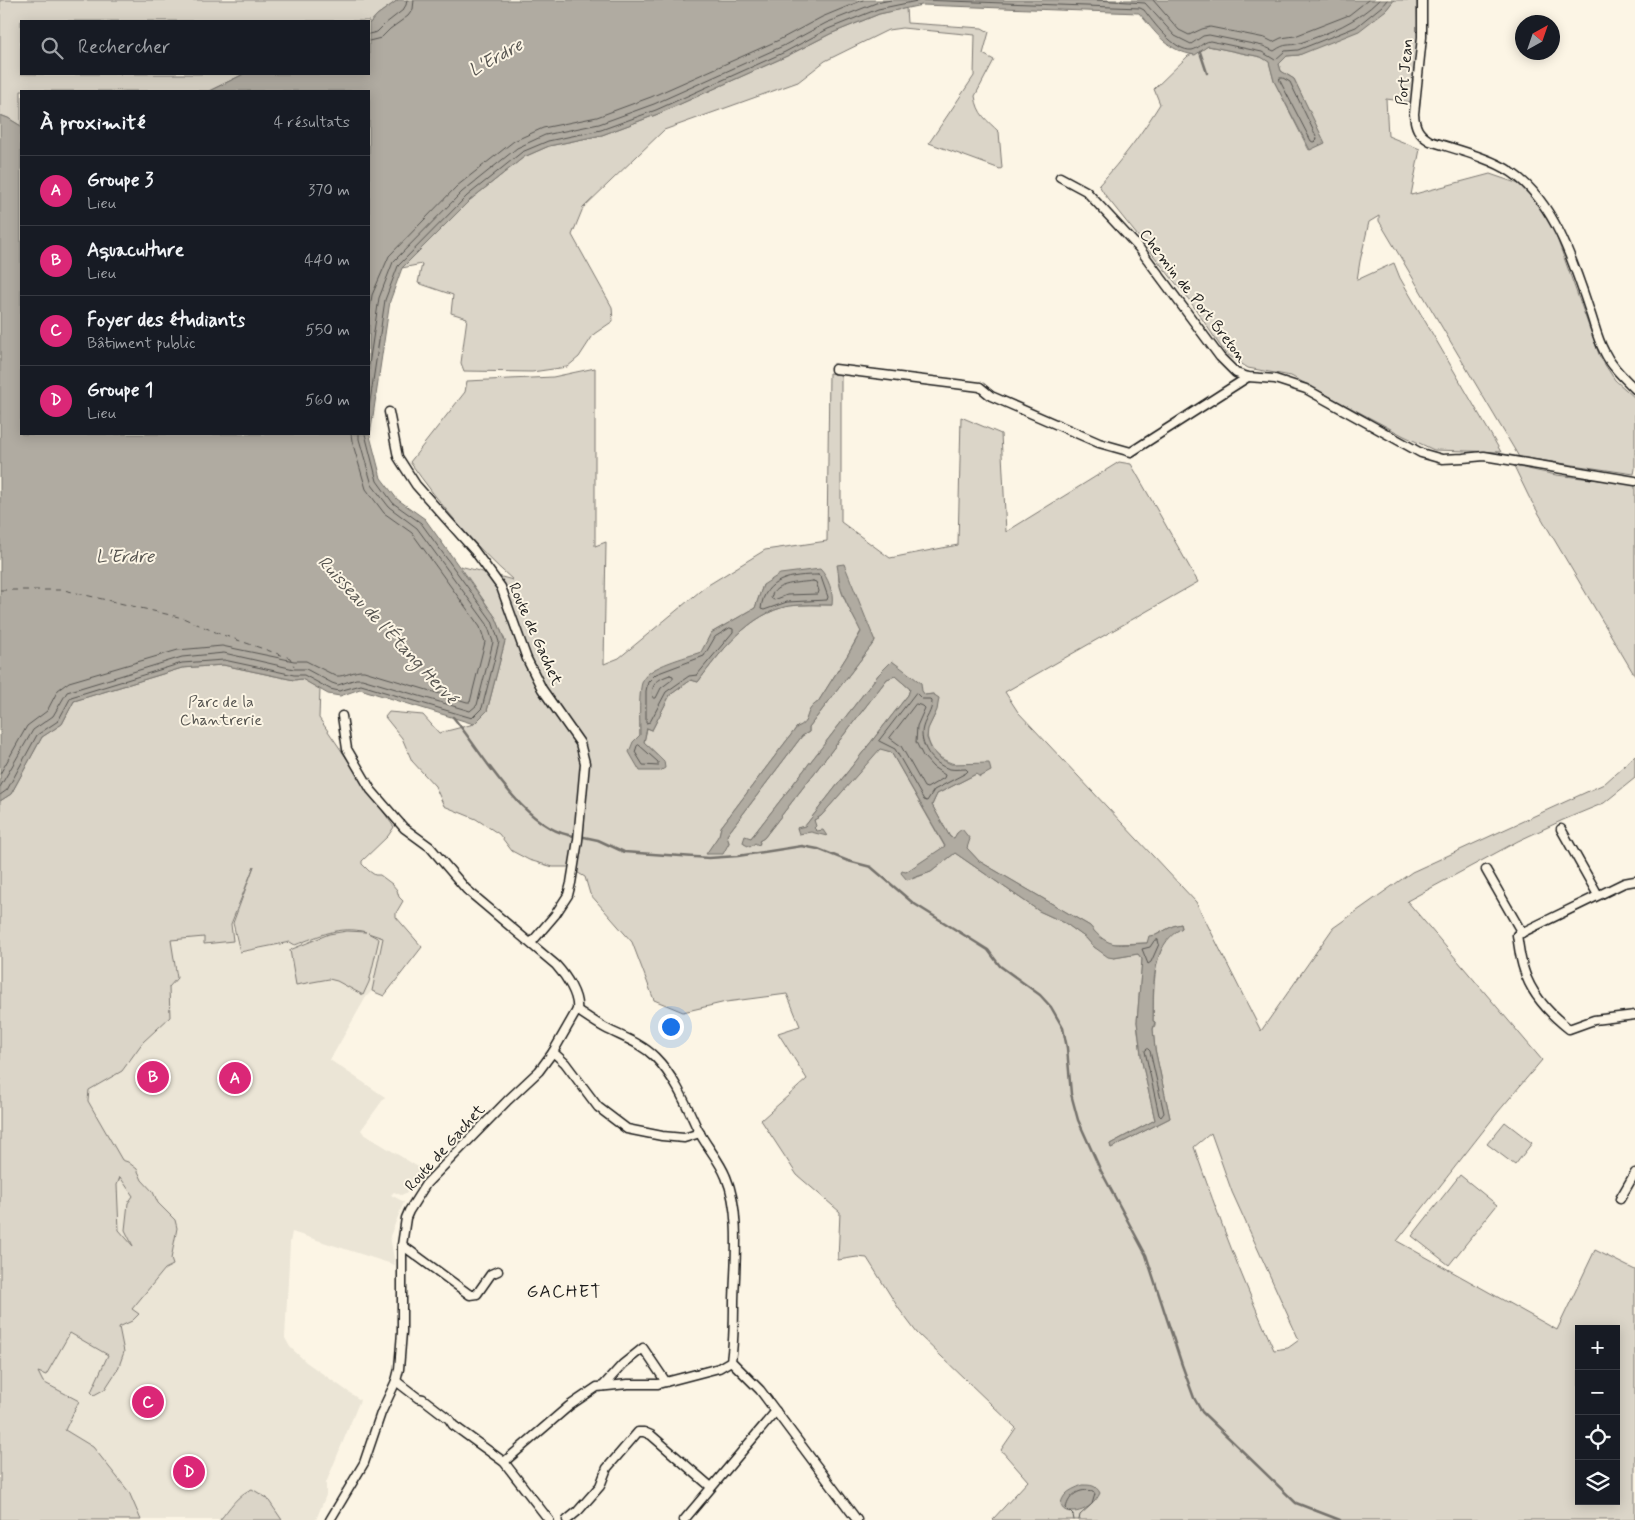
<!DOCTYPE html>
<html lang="fr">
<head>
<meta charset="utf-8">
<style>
  body { margin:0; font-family:Mynerve,sans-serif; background:#242831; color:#f1f3f6 }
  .controls { position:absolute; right:15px; bottom:15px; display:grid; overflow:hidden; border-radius:0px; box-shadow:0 2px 12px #0003 }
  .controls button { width:45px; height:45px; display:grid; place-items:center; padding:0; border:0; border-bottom:1px solid #363941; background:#171b24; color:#f1f3f6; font:25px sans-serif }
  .compass { position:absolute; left:1515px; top:15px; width:45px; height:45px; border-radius:50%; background:#171b24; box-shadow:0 2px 12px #0003; rotate:40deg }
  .you { position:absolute; left:670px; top:1026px; width:18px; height:18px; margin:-12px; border:4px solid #fff; border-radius:50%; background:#1a73e8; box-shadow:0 0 0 8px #1a73e833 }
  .badge { display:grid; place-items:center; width:32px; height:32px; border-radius:50%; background:#db2777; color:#fff; font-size:16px; font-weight:700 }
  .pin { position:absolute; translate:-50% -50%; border:2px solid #fff; box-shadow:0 1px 5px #0006 }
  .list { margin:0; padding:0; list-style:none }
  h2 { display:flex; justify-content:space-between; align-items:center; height:65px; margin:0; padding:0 20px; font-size:21px }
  h2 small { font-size:16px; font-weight:400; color:#9ea1a6 }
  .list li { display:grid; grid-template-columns:32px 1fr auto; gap:15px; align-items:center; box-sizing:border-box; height:70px; padding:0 20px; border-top:1px solid #363941 }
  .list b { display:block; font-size:19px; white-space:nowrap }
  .list p { margin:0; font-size:16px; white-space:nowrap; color:#9ea1a6 }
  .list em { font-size:16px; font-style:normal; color:#9ea1a6 }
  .icon { flex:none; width:28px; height:28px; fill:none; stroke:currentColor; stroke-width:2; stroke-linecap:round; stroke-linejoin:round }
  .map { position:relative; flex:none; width:1635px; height:1520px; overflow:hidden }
  .search { position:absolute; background:#171b24; box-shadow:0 2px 12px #0003; left:20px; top:20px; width:350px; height:55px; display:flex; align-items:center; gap:12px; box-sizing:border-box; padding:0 18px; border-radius:0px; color:#9ea1a6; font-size:19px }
  .panel { position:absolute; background:#171b24; box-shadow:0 2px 12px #0003; left:20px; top:90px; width:350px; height:345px; border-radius:0px }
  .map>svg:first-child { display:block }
  .built { fill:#ebe5d6 }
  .green { fill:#dbd5c8; stroke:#7c7872; fill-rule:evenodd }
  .water { fill:#b0aba1; stroke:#75726c }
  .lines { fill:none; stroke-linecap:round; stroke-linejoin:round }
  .shore { stroke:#575551; stroke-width:1 }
  .stream { stroke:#75726c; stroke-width:2.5 }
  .ferry { stroke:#575551; stroke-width:1; stroke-dasharray:6 5; stroke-linecap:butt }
  .minor-casing { stroke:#1c1c1c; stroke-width:11 }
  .minor { stroke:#fcf5e5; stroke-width:8 }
  .labels { text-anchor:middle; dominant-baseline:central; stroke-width:4; stroke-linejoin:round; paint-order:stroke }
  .street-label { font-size:16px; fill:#1c1c1c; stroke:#fcf5e5 }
  .park-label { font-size:16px; fill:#555450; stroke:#fcf5e5 }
  .water-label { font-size:18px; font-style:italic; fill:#575551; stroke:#fcf5e5 }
  .neighbourhood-label { font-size:18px; letter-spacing:1px; fill:#1c1c1c; stroke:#fcf5e5 }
</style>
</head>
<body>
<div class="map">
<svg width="1635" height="1520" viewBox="0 0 1635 1520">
  <rect width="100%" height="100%" fill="#fcf5e5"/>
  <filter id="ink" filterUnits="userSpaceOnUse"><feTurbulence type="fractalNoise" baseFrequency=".02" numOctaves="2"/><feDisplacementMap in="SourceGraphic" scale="10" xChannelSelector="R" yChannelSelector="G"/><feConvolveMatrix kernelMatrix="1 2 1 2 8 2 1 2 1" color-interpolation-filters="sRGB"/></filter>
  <g filter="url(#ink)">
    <path class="built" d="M298,759l18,27 -60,83 -25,55 9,29 50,-11 5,3 33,-13 19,-3 24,5 12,4 -11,53 -6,6 -36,63 55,37 -24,33 3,4 59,36 -15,22 -7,3 -7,-3 -3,3 13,7 -14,34 5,29 -103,-33 -2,11 -5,95 5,9 16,15 54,38 -34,83v12l-10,25h-34l-15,-22 -30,1 -17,21h-79l-5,-11 -43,-62 -28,-17 14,-29 -36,-19 -28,-56 34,-53 -49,-72v-339z"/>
    <g class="green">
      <path d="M0,0h398l-21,15 -8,9v-3h-348v53h223l-35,17h-188v35l-13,-8 -8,-3z"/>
      <path d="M1394,0h23l1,41 -7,61 -25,-3 2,37 32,13 -9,46 79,-21 29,10 15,13 20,33 46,127 15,23 20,18v71l-1,5 -115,-17 -140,-236v-5l-10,6 -9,39 -3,19 37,-17 6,15 101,174 -67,-2 -30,-14 -113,-60 -43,-8 -23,-15 -35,-52 -85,-106 -6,-10c23,-25 43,-52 61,-81l-6,-15 34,-33 20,-10 53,11 8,4 5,20 35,69 15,-7 -30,-64 -13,-8 -2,-7 8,-8 12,-1 87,-45z"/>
      <path d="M906,8l1,15 75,5 7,4 -6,22 11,6 -19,36c3,19 11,23 24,36l3,36 -2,1 -71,-26 45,-67 1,-41 -73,-7 -14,2 -63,31 -27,21 -134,48 -81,78 -11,27 40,72 1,14 -19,13 -15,23 -12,10 -35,5 -68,-1 -3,-8 6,-45 -16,-5 2,-18 -35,-12 4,-19 -20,4 68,-68 54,-43 25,-11 53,-11 56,-21 129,-58 43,-22 49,-20z"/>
      <path d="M595,368v178l11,-4 -2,122 15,-6 86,-71 60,-37 62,-9 2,-168 12,2v147l49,36 68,-13 3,-128 40,17 5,98 113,-70 12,2 67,118 -193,110 13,20 178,190 65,129 72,-103 79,-56 192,-88 31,-28v22l-31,25 -41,17 -45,21 -111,60 135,159 -44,52 -101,129 160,89 38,-80 40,20v250h-641l-1,-1 35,-38 -27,-31 15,-22 -99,-95 -18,-24 -32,-51 -10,-1 -19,3 2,-48 -43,-37 -36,-55 46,-41 -29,-46 22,-7 -13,-32 -61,8 -43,10 -29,-12 -22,-58 -42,-48 -5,-17 -17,-10h-15l-24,-7 -17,-9 -13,-17 -23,-15 -32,-13 -9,-20 -23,-25 -10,-23 -17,-21 4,-5 34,3 16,18 35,-9 13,-13 18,-70 -9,-23 -36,-52 53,14c-38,-33 -74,-77 -103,-118l55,-70 2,-11 86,-4zM839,574l36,67 -66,86v5l-7,4 -75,99 2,8 -22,11 12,-19 2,-8 76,-100c15,-5 6,-16 21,-25l29,-46 14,-25c-7,-14 -25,-42 -22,-57zM763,585l69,20c-14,0 -29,-1 -43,1 -39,7 -69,46 -91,76l-7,-2 -21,15 -18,35 -5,-2 -3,14 20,19 -31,-19 7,-7 1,-45 12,-20 49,-18 9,-19 44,-25zM892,661l33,34 8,-1c8,13 2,20 -4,32 -3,6 -2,12 1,19 10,22 39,21 60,26l-14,3 -39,20 -5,11 18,32 5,1 2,-5 10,15 12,13 111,65 9,11 12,7 36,-1 9,-8 17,-9 8,-2 1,4c-3,2 -8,4 -10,6 -21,19 -18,62 -19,87l2,1v3l-2,4 2,20 15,69 -59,30 -1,-4 45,-24 -13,-58 -5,-40 5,-63 -4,-5 -24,4 -20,-11 -8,-9 -21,-15 -26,-12 -84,-58 -24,19 -19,7 -6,-7 39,-25 -54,-95 -11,-4 -59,68 -7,4v8l2,3 -19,-3 8,-2 103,-131 2,-6 -15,-13 -8,3 -123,159 -5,3 1,2 -1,2 -4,-3 -5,4 -7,-4 2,-2 6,-2 128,-164zM1211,1133l21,59 67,148 -11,8 -14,2c-30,-66 -56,-134 -80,-203zM1579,1329h37v172h-37z"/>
      <path d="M1514,466l42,9 79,9v192l-106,-179z"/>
      <path d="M223,665l71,15 8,-1 18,10 -1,29 75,109 -6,9 -26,25v3l7,7 6,4h5l12,9 5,6 2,7 4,4 -7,12v4l26,30 -38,49 -12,-5 11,-53 -15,-5 11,6 -10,43 -6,13 -26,-14 -8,-2 -33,6 -6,-35 39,-16 18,-3 19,1c-26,-7 -47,4 -71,13l-5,-3 -50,10 -7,-29 21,-57 -23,58 2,17 -29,3v-7l-33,3 6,38 -8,9 1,30 -27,25 -21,29 -33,19 -1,11 34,59 6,2 9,7 5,11 11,12 5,11 17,17 2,8 -6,31 2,6 -8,4 -33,40 7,5 -7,7 -13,6 5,25 -6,17 -13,20 -11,6 -3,-3 17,-37 -38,-22 -24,42 -8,-3 5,10 36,19 -14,29 28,17 36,45 12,28h-141v-719l11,-7 31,-57 20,-13 12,-23 108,-33zM120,1177l13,19 -5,7 -3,27 8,16 -14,-16 -2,-45z"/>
      <path d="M1505,1122l27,21 -17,22 -28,-21z"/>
      <path d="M1460,1175l37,30 -48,60 -37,-29z"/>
      <path d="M252,1489l15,9 15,22h-62c9,-11 18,-26 32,-31z"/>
    </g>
    <g class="water">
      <path d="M398,0h996l-8,10 -27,21 -60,24 -12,1 -8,8 2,7 13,8 31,64 -15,7 -36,-69 -5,-19 -8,-5 -53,-11 -13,9c-28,-4 -39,-22 -56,-42l-217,-8 -43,9 -49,20 -43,22 -129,58 -56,21 -53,11 -25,11 -54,43 -68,68 -12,33 -20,135 11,42 16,21 28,20 71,99 9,23 -18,70 -13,13 -114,-35 -20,7 -12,-2 -26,-15 -8,1 -71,-15 -41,3 -108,33 -12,23 -20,13 -31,57 -11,7v-686l8,3 13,8v308h348v-343h-160l35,-17h125v-50l8,-9z"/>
      <path d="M844,564l31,77 -66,86v5l-7,4 -75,99 2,8 -6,11h-17l13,-19 2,-8 76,-100c15,-5 5,-15 21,-25l29,-46 14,-24c-6,-13 -14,-26 -19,-40 -3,-9 -3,-18 -5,-27z"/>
      <path d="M820,569c8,8 14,24 12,36 -14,0 -29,-1 -43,1 -39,7 -69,46 -91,76l-7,-2 -21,15 -18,35 -5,-2 -3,14 20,19 1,7 -5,3h-20l-11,-19 4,-10 7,-7c0,-13 -2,-44 3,-55 6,-14 44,-23 58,-28l10,-19 44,-25 8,-23 17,-11z"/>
      <path d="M892,661l29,22 1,8 3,4 8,-1 6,4 -2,12 -9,19 -1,9 4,10 10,11 10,5 38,-1 2,8 -11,6 -4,-3 -39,20 -5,11 18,32 4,1 3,-5 5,-4 8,10 -3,9 12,13 111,65c19,24 29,18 57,17l2,-7 7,-1 17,-9 8,-2 1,4c-33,18 -28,61 -29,93l2,1 -2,7 2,20 15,69 -59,30 -1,-4 45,-24 -13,-58 -5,-40 5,-63 -4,-5 -24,4 -6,-1 -14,-10 -8,-9 -21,-15 -26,-12 -84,-58 -24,19 -24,8 -6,-7 1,-2 4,1 39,-26 -54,-94 -11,-3 -59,67 -7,4 2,6 -2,2 3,3 6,-1 4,6 -16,-4 -12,2 -2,-6 8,-2 103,-131 2,-6 -15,-13 -8,3 -123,159 -5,3 1,2 -2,2 -3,-2 -5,4 -6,-3 -1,-2 2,-6 6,2 128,-164z"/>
      <path d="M1082,1485c9,0 14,0 18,8 -12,27 -51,23 -35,2 4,-5 11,-7 17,-10z"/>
    </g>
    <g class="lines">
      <g class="shore">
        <path d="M1096,0l49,3 30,33 16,8 12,-8 6,-1 54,11 11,5c13,-9 13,-4 26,-8 29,-10 57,-21 79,-43"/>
        <path d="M1153,0l26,30 10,5 13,-6 8,-2 55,11 8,4 8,-4 14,-2 54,-21 19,-15"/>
        <path d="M369,34l8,-2 8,-8 18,-14 3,-5 1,-5"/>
        <path d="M369,41l12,-3 9,-9 18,-13 5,-7 1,-9"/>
        <path d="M1280,78h3l7,4 27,56 -1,3 -3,1 -2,-1 -31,-60z"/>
        <path d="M369,315l3,-20 17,-39 68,-70 57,-45 29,-13 54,-11 54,-20 128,-57 43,-23 41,-17"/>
        <path d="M369,365l10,-67 14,-36 69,-70 55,-44 28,-13 54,-11 55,-20 129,-58 43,-23 50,-20 15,-3"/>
        <path d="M369,408l16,-108 13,-34 69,-70 55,-44 26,-11 53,-11 55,-20 129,-58 43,-23 50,-20 44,-9 218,8 4,2c9,12 31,42 48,40 6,-1 11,-8 18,-9l52,11 13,8 10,-9 13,-1 58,-23 26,-21 5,-6"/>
        <path d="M818,575l3,2 7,20 -1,3 -40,2 -23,8 -3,-1c3,-31 31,-34 57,-34z"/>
        <path d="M813,581l3,1 3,9 -1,3 -31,1 -13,5 -3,-2c3,-16 29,-15 42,-17z"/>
        <path d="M730,628l3,1v3l-36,43 -8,1 -23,16 -16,30 -4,1v-32l2,-9 8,-8 48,-18 11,-19z"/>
        <path d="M670,675l3,1v3l-12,9 -5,10h-3c-3,-14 5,-19 17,-23z"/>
        <path d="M916,693l6,6h8l2,2c0,11 -6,16 -9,26 -5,17 10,38 27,42 5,1 11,0 16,0l2,2 -2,2 -32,17 -7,11 -3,-1 -29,-51 -16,-8z"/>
        <path d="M916,704l7,2 2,2 -8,18 -1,16 7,14 10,11 12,8 -1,3 -17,10 -3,-1 -23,-41 -11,-8z"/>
        <path d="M639,745l19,17v4l-15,-1 -8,-13 2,-6z"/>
        <path d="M0,774l27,-48 20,-15 11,-21 11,-8 109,-32 44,-4 72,15h12l30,15c9,1 18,-6 28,-5l103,31h3l15,-60 -5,-15 -68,-94 -28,-20 -18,-24 -14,-48 -1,-7"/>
        <path d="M0,787l33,-57 20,-14 14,-24 115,-35 42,-4 70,16h12l26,14 6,2 18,-6h6l108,32 7,-6 16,-63 -6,-18 -70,-96 -28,-21 -17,-22 -13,-46v-5"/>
        <path d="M0,795l7,-5 30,-55 21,-14 13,-24 111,-34 42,-3 70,15h10l26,14 9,2 22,-6 111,33 10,-10 17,-66 -7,-21 -71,-98 -28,-20 -16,-22 -12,-47"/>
        <path d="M1158,940l1,4 -8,18 -3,2 -6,-15 8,-2 4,-6z"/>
        <path d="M1148,1049l2,2 14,62 -3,4 -2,-2 -14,-64z"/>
        <path d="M1074,1520l-1,-5 -7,-7c3,-13 13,-20 27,-17l2,3 -3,10 -12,11 -1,5"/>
      </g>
      <g class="stream">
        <path d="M1200,52l7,21"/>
        <path d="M453,717c30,36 71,114 122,119"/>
        <path d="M584,837l14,3 26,12 85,6 29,-2 64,-10 16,3 30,12 23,6 42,36 75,47 12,16 40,29 11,12 12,21 4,20 4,46 7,26 23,51 45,84 36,110 12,33 8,14 94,91 44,17"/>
      </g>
      <path class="ferry" d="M0,590h64l119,28 37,16 70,24 4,8"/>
      <defs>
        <g id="minor">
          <path d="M1422,0v37l-8,77c1,13 4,20 16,27 24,8 61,17 81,31 44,29 64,95 80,143 4,12 7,25 13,36 7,15 19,26 31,38"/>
          <path d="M1060,177l26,14 53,57 81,109 16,16 12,4 27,2 31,10 115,64 21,6 21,-1 21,-2 151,25"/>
          <path d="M835,369l145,18 11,9 108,47 32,9 117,-75"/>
          <path d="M389,412l9,45 18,28 58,65 27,37 26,72 15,30 38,54 5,20 -7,77 -7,43 -3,12 -13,20 -24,28"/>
          <path d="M1561,829l37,66"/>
          <path d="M1486,870l36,63"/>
          <path d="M1635,881l-11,2 -107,52c2,12 3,24 7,35 7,24 26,44 45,59l25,-9 41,-5"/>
          <path d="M577,1010c9,6 19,13 28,18 17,9 36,15 50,29 19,19 31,47 42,71 8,17 22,31 29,49 15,35 9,86 8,124 0,20 0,40 -3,60l29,29 97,130"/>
          <path d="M553,1052l12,11 33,44 29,22 35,7 22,2 16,-5"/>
          <path d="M1620,1199l15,-26"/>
          <path d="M402,1245l68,50 7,-1 14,-20 7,-3"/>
          <path d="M396,1381l22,17 5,1 26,20 4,6 51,37 45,58"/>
          <path d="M603,1386l20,-22 20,-16 23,34"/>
          <path d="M504,1462l65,-56 28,-19 31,-3h30l61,-16 12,-7"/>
          <path d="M330,1520l34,-57 17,-50 15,-32 3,-12 3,-37v-87l4,-27 3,-7 17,-27 82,-84 31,-29 14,-19 24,-42c2,-15 -11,-34 -21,-45l-90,-76 -36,-42 -26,-19 -33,-38 -24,-41 -5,-33"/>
          <path d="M567,1520l11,-9 22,-25 7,-18 31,-36h6l7,3 60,52"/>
          <path d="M684,1520l92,-109"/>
        </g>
      </defs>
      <use href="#minor" class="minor-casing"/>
      <use href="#minor" class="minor"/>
    </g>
  </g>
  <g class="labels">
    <g class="street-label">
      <text transform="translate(1405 72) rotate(-85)">Port Jean</text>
      <text transform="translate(1193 296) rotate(52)">Chemin de Port Breton</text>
      <text transform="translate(535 634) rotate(66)">Route de Gachet</text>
      <text transform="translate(445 1148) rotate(-48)">Route de Gachet</text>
    </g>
    <g class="park-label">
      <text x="221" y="702">Parc de la<tspan x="221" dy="18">Chantrerie</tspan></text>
    </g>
    <g class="water-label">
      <text transform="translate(496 58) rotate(-29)">L'Erdre</text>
      <text x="125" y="557">L'Erdre</text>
      <text transform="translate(387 630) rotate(47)">Ruisseau de l'Étang Hervé</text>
    </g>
    <g class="neighbourhood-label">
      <text x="564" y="1292">GACHET</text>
    </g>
  </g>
</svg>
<div class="controls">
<button>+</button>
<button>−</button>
<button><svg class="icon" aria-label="locate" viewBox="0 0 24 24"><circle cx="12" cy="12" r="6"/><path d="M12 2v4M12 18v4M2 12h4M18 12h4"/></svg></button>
<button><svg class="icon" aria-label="layers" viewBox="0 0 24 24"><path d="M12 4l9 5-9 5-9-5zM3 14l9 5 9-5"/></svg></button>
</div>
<svg class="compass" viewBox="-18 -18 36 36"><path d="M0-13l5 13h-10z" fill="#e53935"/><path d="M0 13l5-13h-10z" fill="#9ea1a6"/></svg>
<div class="you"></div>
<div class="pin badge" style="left:235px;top:1078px">A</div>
<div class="pin badge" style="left:153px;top:1077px">B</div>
<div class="pin badge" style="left:148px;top:1402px">C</div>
<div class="pin badge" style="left:189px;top:1472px">D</div>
<div class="search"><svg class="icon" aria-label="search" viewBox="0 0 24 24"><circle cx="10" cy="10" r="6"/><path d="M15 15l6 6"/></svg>Rechercher</div>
<section class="panel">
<h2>À proximité<small>4 résultats</small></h2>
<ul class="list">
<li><span class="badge">A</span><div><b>Groupe 3</b><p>Lieu</p></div><em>370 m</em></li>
<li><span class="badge">B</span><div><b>Aquaculture</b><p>Lieu</p></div><em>440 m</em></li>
<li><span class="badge">C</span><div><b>Foyer des étudiants</b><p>Bâtiment public</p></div><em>550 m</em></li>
<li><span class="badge">D</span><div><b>Groupe 1</b><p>Lieu</p></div><em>560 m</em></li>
</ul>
</section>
</div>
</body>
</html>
